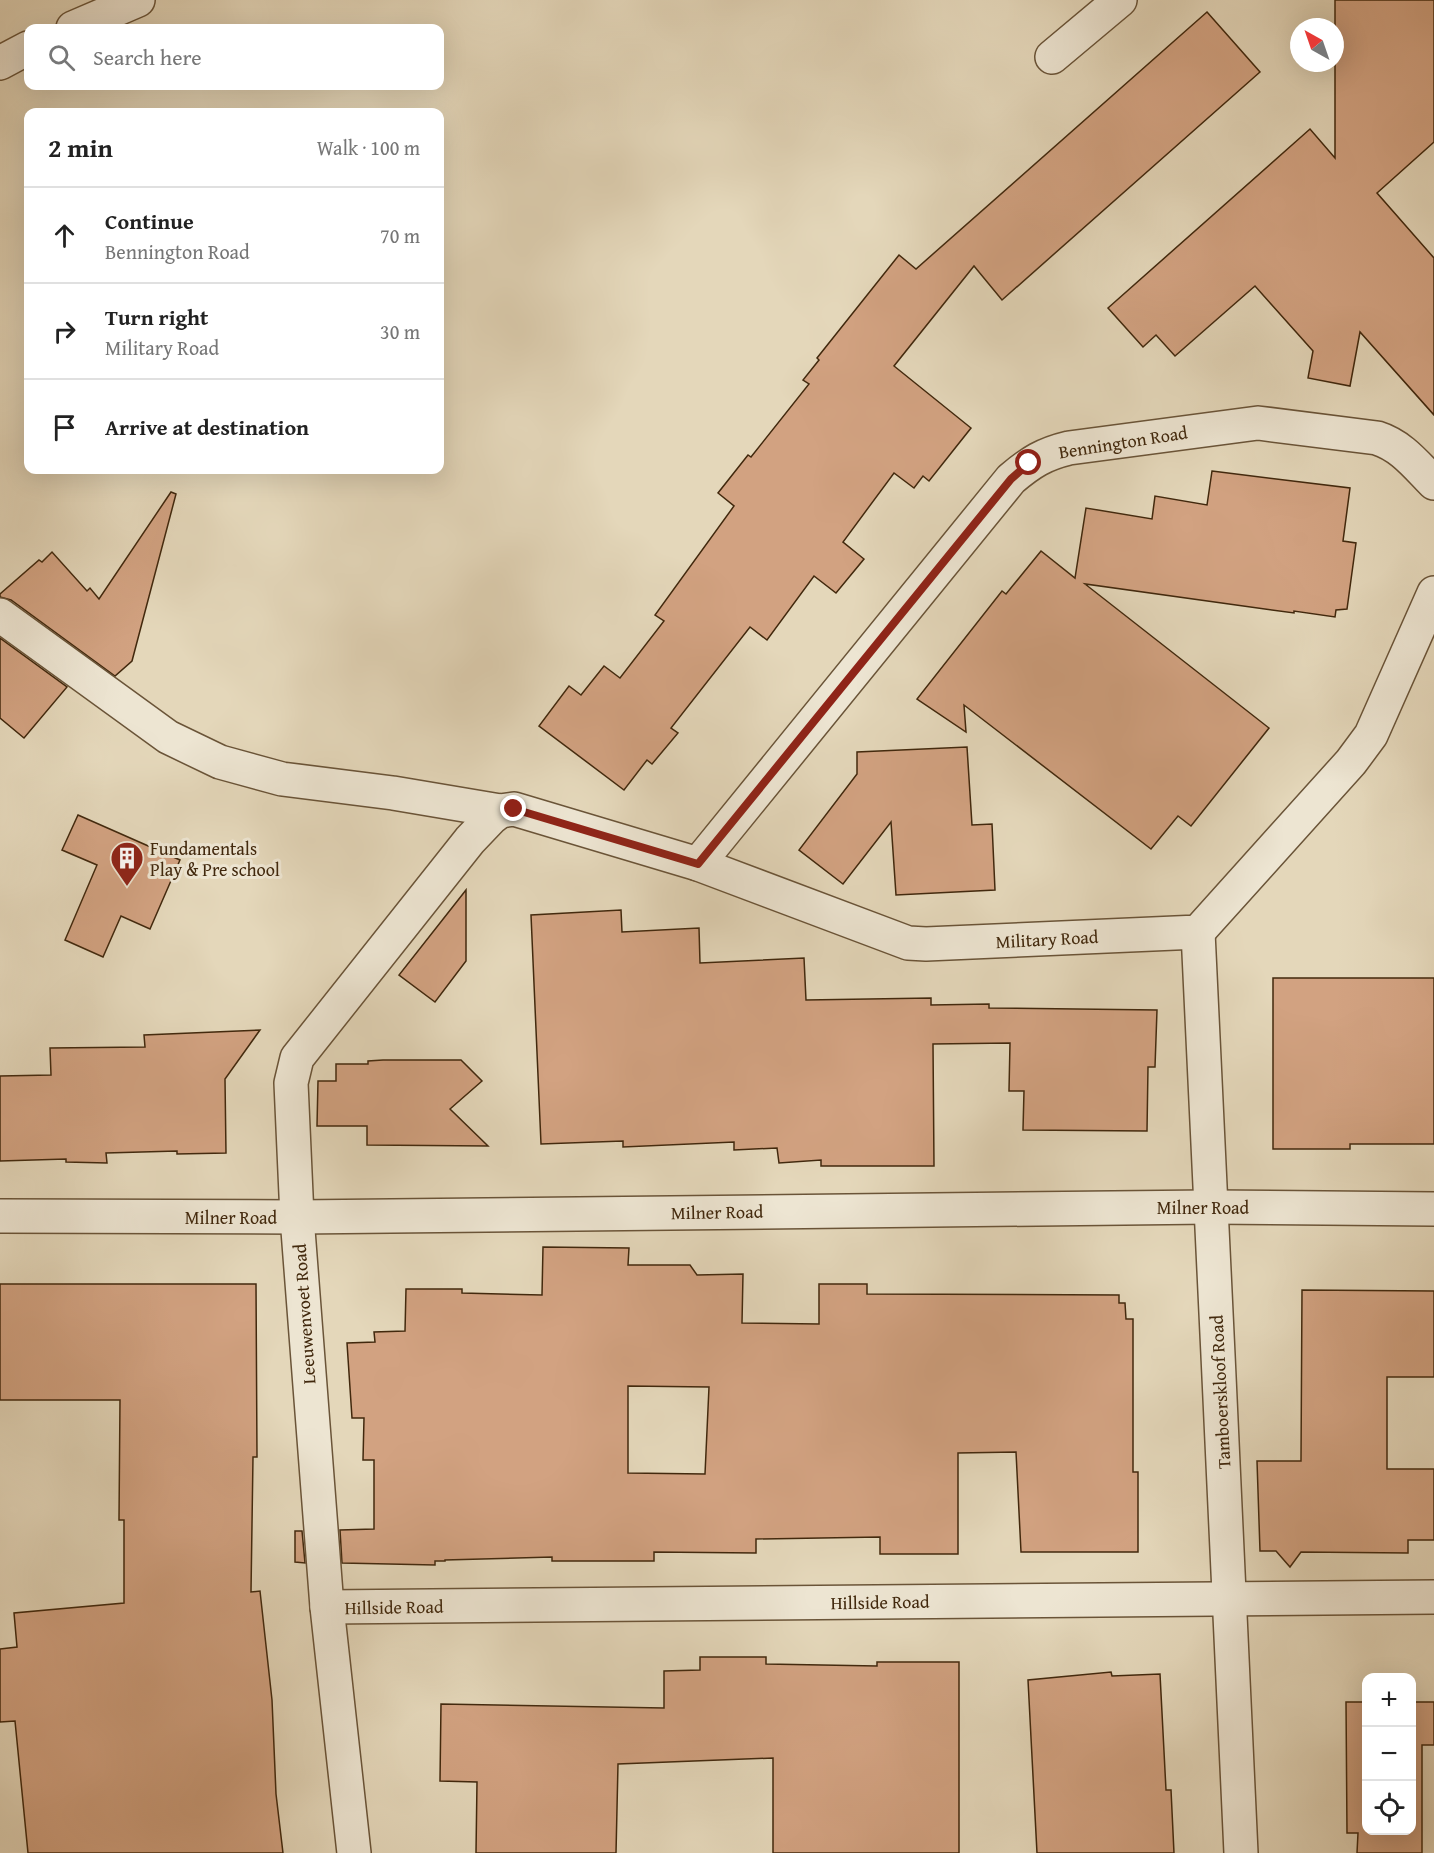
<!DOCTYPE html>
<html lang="en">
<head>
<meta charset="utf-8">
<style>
  body { margin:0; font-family:"Gentium Book Plus",serif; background:#f6f6f6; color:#222 }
  .controls { position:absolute; right:18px; bottom:18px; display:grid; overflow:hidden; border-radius:12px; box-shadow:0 6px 24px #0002 }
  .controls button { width:54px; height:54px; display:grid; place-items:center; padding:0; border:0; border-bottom:2px solid #e0e0e0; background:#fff; color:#222; font:30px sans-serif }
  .compass { position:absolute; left:1290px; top:18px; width:54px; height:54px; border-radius:50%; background:#fff; box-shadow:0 6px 24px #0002; rotate:320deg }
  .stop { position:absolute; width:18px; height:18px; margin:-14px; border:4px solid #8f2418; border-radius:50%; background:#fff }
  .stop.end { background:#8f2418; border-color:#fff; box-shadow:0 2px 6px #0008 }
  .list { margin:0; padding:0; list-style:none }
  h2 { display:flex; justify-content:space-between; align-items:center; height:78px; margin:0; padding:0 24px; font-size:26px }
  h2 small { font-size:20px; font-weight:400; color:#767676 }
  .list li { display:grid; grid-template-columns:39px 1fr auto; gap:18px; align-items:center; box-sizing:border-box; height:96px; padding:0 24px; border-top:2px solid #e0e0e0 }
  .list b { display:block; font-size:22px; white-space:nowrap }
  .list p { margin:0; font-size:20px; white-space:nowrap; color:#767676 }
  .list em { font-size:20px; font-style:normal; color:#767676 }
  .icon { flex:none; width:33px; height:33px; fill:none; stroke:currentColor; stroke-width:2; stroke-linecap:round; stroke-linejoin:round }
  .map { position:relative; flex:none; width:1434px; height:1853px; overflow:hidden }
  .search { position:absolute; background:#fff; box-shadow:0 6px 24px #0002; left:24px; top:24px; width:420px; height:66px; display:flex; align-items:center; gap:15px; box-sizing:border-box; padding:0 21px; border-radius:12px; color:#767676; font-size:22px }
  .panel { position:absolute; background:#fff; box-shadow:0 6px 24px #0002; left:24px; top:108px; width:420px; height:366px; border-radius:12px }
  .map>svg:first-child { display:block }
  .building { fill:#d2a281; stroke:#41280d; stroke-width:1.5; fill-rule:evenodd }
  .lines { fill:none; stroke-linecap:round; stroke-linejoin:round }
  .minor-casing { stroke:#6a5438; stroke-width:36 }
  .minor { stroke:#ede5d2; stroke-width:33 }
  .route { stroke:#8f2418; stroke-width:8 }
  .labels { text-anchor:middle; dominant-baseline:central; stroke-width:6; stroke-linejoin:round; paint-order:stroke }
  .street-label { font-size:18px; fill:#41280d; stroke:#ede5d2 }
  .poi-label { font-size:18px; fill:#41280d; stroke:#ede5d2; text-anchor:start }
</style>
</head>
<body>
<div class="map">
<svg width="1434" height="1853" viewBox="0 0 1434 1853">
  <rect width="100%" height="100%" fill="#e4d7ba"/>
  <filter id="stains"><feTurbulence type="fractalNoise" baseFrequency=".00333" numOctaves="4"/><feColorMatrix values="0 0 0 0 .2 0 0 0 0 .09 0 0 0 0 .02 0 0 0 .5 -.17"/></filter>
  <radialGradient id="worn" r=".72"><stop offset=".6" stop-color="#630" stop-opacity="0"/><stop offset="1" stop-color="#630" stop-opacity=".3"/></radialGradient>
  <g class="building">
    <path d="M1335,0h99v142l-57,51 57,65v157l-74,-83 -10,54 -42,-8 5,-27 -58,-65 -80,70 -19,-21 -13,12 -35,-39 202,-179 25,29z"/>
    <path d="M1207,12l53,60 -258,228 -28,-34 -80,100 77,62 -42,53 -6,-5 -9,12 -20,-15 -51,69 21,17 -28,34 -22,-17 -47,64 -17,-13 -79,101 7,5 -26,31 -5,-4 -23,30 -85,-64 30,-40 12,9 23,-29 16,12 44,-57 -9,-6 79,-109 -16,-13 30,-38 3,2 58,-73 -6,-4 16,-20 -2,-2 82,-103 17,14z"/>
    <path d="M1212,471l138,17 -7,53 13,2 -9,66 -11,1 -1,7 -41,-6v2l-209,-29 184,144 -78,98 -13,-10 -27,33 -187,-144 2,27 -49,-33 85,-108 4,3 35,-43 34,27 11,-70 66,11 3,-23 52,9z"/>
    <path d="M171,492l5,2 -44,167 -17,15 -104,-76 -11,-3v-3l39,-34 3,2 10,-10 35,39 3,-3 9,11z"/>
    <path d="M0,638l67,49 -43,51 -24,-20z"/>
    <path d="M967,747l5,78 20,-1 3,66 -99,5 -5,-73 -48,62 -44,-34 58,-76v-22z"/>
    <path d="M78,815l102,45 -30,69 -29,-13 -18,41 -38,-17 32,-75 -35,-15z"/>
    <path d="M466,890v71l-31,41 -36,-27z"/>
    <path d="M621,910l1,22 77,-4 1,35 104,-5 2,42 125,-2v7l58,-1v4l168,2 -2,57h-7l-1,64 -124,-1 1,-39h-15l1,-48 -77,1 1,122h-113v-6l-42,3 -2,-15 -43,2v-8l-111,5v-6l-82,3 -10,-229z"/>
    <path d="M1273,978h161v166h-84v5h-77z"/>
    <path d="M260,1030l-35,49 1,74 -49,1v-3l-71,2 1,10 -41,-1v-3l-66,2v-85l51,-1 -1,-27 95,-1 -1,-12z"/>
    <path d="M383,1060h78l21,21 -32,28 38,37 -121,-1v-19h-50l1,-45h18v-17h32v-3z"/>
    <path d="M543,1247l86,1 -1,17h62l7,10 46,-1 -1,49 77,1v-40h48v10l252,1v8h6l1,16h7v153h5v80h-117l-5,-100 -58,1v101h-78v-17l-124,2v14l-102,-1v9h-102v-4l-107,3v1h-10v4l-93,-2 -2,-33 34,-1v-69h-11l1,-42h-12l-5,-75 28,-1 -1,-10 31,-1 1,-42h56v4l80,2zM628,1386l81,1 -4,87 -77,-1z"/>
    <path d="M0,1284h256l1,173h-4l-2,135 9,-1 12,109 4,94 7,59h-255l-13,-132 -15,1v-73l17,-2 -3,-34 110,-10v-83h-5l1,-120h-120z"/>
    <path d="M1302,1290l132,1v86h-47v92h47v71h-26v13l-107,-1 -11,15 -14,-16h-16l-3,-90h44z"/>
    <path d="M295,1531h7l3,32 -10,-1z"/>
    <path d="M700,1657h66v7l111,2v-4h82v191h-186v-95l-155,6 -2,89h-140l1,-71 -37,-1 1,-77 223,4v-37l36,-1z"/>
    <path d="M1111,1672l1,4 48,-2 6,116h5l3,63h-137l-9,-173z"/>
    <path d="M1346,1702h20v128h46v-128h22v43h-12v108h-65l1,-20h-11z"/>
  </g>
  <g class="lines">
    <defs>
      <g id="minor">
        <path d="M73,28l65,-28"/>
        <path d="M1052,57l68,-57"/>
        <path d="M0,63l28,-15"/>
        <path d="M0,615l168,122 52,25 62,17 111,14 107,18 14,-2 184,55 210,79 18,1 272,-12 153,-170 20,-27 63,-142"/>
        <path d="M698,864l313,-385c20,-17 33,-25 58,-31l189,-25 119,15c25,8 39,27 57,45"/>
        <path d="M1198,932c13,307 31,614 43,921"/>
        <path d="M0,1216l297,1 913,-10 224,2"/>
        <path d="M327,1607l1107,-10"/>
        <path d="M354,1853l-27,-246 -30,-390 -6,-134 6,-25 173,-218 21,-22 9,-7"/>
      </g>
    </defs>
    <use href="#minor" class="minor-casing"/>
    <use href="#minor" class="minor"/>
  </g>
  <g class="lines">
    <path class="route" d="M514,809l184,55 313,-385 18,-16"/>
  </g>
  <defs>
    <symbol id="building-pin" viewBox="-11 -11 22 30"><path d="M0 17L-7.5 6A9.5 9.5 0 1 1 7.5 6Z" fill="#8f2418" stroke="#ede5d2"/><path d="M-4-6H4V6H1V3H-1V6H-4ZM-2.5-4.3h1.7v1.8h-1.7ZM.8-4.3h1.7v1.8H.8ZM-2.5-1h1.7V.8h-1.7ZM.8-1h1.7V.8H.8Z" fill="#fff"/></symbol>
  </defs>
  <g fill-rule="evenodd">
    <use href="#building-pin" x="108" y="839" width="38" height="52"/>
  </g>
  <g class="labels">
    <g class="street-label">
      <text transform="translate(1123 442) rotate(-9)">Bennington Road</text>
      <text transform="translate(1047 939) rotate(-3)">Military Road</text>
      <text x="1203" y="1207">Milner Road</text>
      <text transform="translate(717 1212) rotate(-1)">Milner Road</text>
      <text x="231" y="1217">Milner Road</text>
      <text transform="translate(304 1314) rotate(-94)">Leeuwenvoet Road</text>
      <text transform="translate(1220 1392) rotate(-93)">Tamboerskloof Road</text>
      <text transform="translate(880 1602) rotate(-1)">Hillside Road</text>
      <text transform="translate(394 1607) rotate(-1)">Hillside Road</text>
    </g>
    <g class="poi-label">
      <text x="150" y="848">Fundamentals<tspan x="150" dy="21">Play &amp; Pre school</tspan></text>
    </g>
  </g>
  <rect width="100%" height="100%" filter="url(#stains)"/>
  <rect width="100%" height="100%" fill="url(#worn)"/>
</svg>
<div class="controls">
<button>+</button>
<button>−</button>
<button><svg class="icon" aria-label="locate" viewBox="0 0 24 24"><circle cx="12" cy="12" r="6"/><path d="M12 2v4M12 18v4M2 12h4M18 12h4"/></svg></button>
</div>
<svg class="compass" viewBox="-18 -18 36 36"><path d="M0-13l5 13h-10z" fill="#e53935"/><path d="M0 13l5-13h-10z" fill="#767676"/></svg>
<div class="stop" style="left:1029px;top:463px"></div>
<div class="stop end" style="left:514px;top:809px"></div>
<div class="search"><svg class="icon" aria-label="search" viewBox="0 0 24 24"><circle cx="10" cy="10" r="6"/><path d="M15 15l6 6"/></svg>Search here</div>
<section class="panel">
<h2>2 min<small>Walk · 100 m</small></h2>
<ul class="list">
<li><svg class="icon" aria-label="ahead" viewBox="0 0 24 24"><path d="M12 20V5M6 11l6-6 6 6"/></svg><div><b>Continue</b><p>Bennington Road</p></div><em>70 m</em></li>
<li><svg class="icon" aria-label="right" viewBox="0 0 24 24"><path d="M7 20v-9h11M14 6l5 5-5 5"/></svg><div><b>Turn right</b><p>Military Road</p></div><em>30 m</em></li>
<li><svg class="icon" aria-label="arrive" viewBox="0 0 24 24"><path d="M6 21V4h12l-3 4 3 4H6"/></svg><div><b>Arrive at destination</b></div></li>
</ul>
</section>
</div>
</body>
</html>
